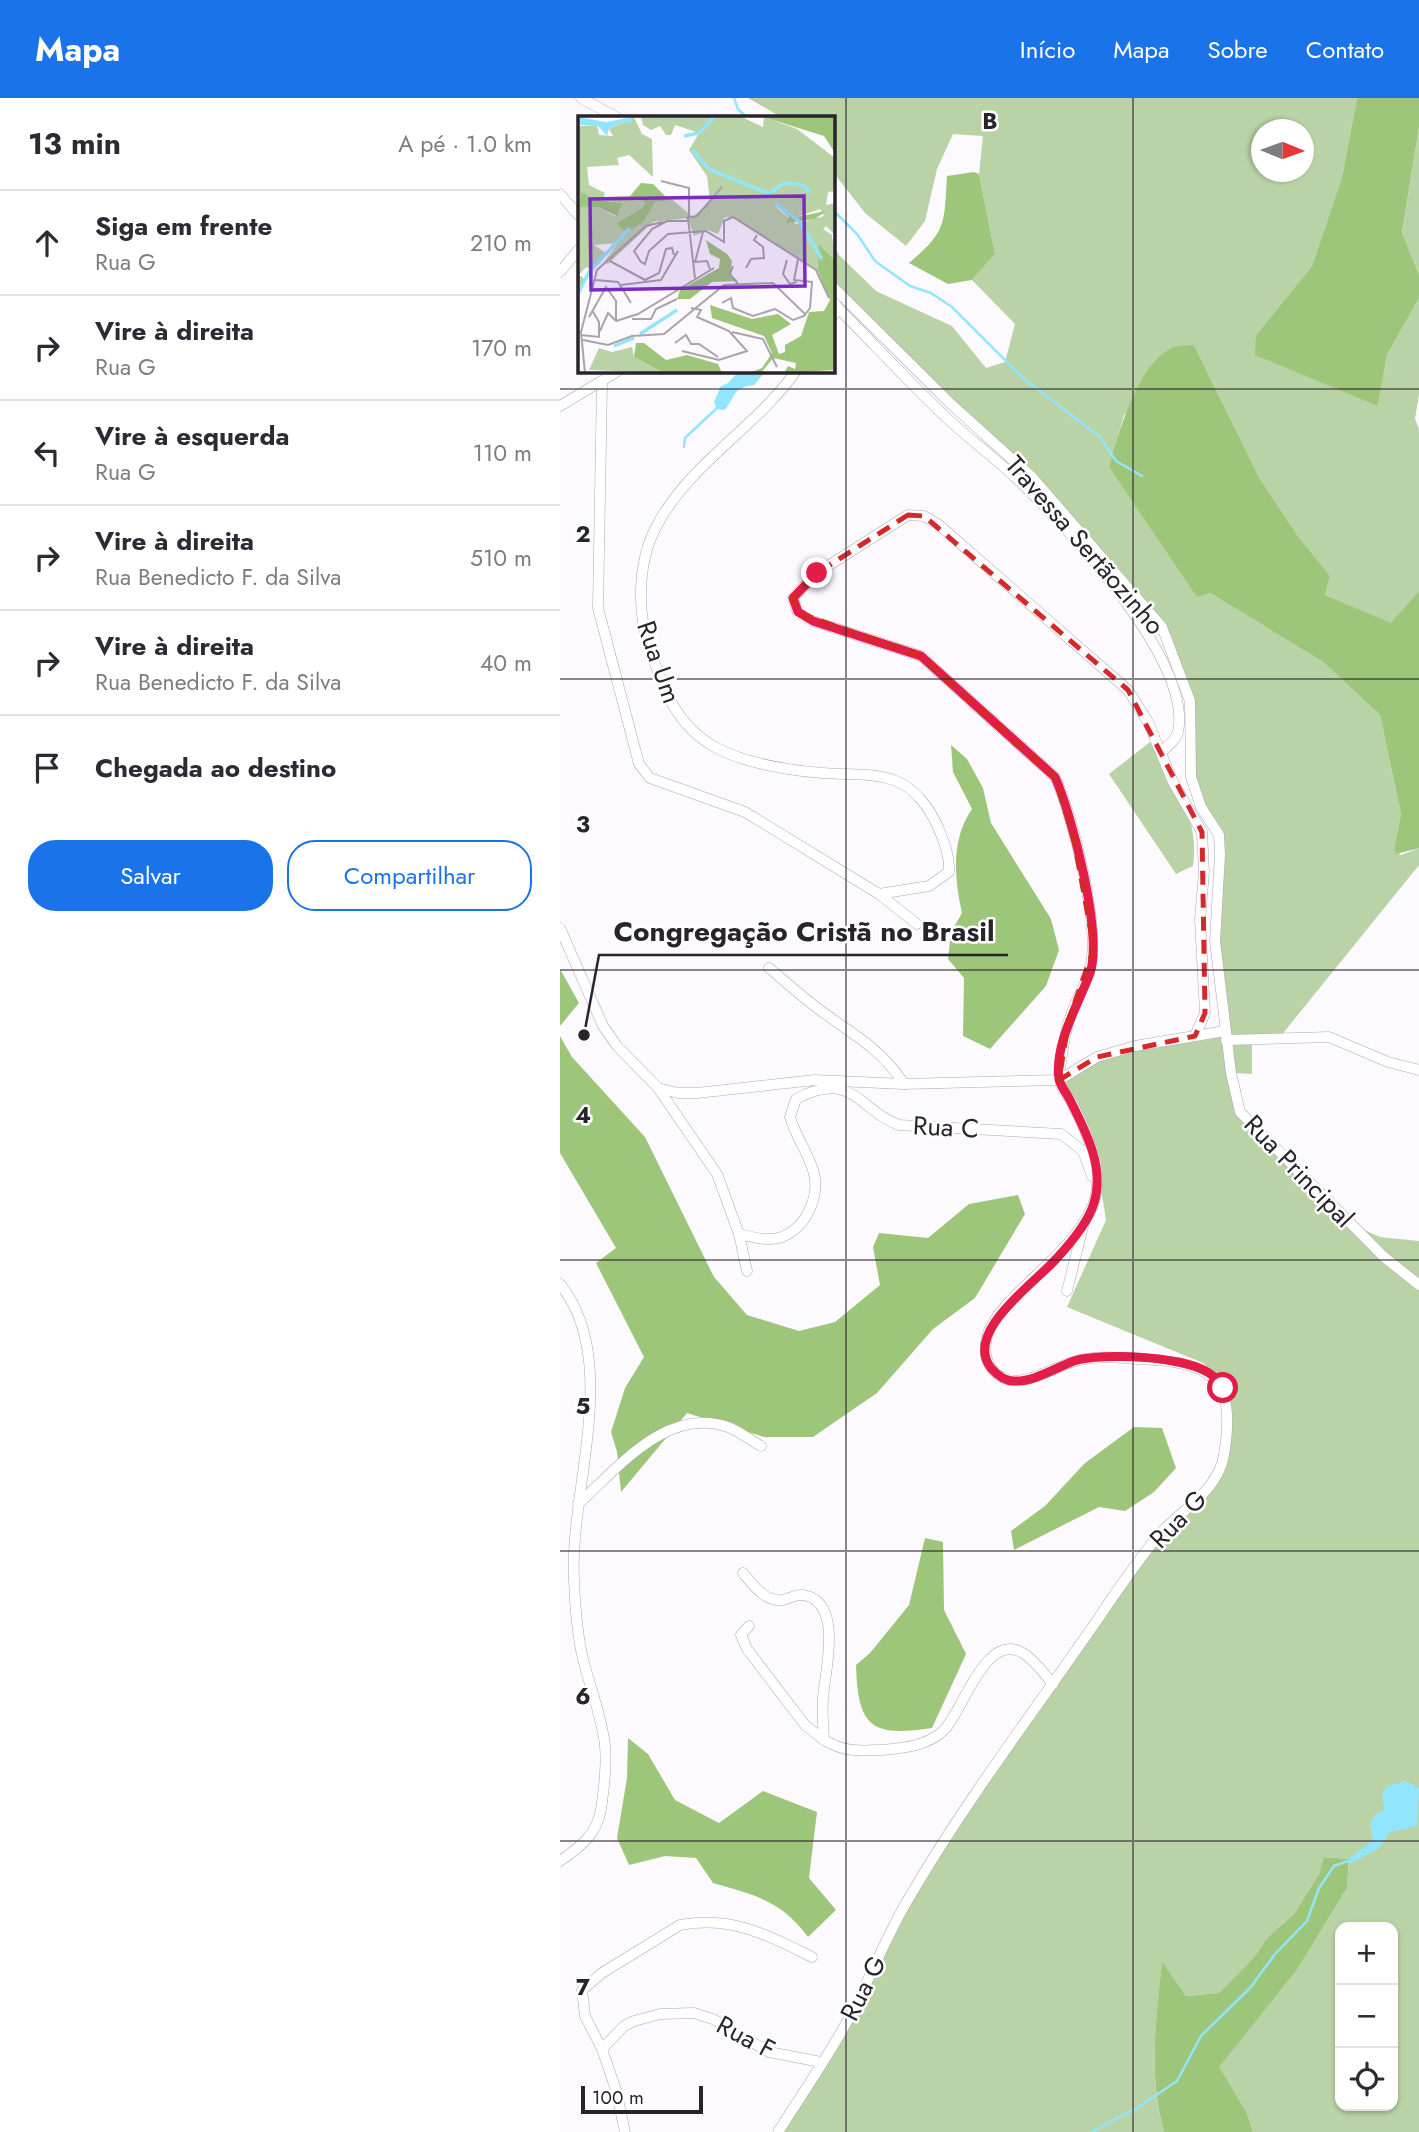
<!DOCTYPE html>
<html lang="pt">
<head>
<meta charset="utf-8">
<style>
  body { margin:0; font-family:Jost,sans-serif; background:#f2f2f3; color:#2b2b33 }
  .controls { position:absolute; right:21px; bottom:21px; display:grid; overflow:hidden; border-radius:14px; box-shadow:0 2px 5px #0004 }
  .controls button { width:63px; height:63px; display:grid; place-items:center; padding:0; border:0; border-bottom:2px solid #e1e1e2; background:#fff; color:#2b2b33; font:35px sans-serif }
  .compass { position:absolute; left:691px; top:21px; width:63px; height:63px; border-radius:50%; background:#fff; box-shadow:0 2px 5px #0004; rotate:91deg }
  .scale { position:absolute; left:21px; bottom:18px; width:122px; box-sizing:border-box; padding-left:7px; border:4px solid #29242b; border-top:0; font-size:19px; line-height:24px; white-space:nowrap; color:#29242b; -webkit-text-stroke:5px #fff; paint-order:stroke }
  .stop { position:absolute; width:21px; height:21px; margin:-16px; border:5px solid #e11d48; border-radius:50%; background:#fff }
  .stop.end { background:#e11d48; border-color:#fff; box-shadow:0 2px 7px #0008 }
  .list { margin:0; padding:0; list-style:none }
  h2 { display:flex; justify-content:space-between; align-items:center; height:91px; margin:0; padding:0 28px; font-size:30px }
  h2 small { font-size:23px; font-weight:400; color:#7c7c81 }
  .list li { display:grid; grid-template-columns:46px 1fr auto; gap:21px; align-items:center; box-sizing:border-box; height:105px; padding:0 28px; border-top:2px solid #e1e1e2 }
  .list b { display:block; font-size:26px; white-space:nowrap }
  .list p { margin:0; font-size:23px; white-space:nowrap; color:#7c7c81 }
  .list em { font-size:23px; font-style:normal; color:#7c7c81 }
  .actions { display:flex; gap:14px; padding:21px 28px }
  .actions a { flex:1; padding:16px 0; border:2px solid #1a73e8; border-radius:28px; text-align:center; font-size:24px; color:#1a73e8 }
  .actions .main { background:#1a73e8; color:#fff }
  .icon { flex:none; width:38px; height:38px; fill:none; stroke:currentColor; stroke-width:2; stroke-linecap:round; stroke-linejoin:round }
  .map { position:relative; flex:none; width:859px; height:2034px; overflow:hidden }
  header { display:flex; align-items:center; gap:42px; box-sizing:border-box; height:98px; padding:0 35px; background:#1a73e8; color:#fff }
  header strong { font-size:33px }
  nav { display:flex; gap:38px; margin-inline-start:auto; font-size:24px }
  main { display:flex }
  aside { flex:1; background:#fff }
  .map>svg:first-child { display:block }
  .green { fill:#bad3a6; fill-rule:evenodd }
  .forest { fill:#9ec67a }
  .water { fill:#91e6fe }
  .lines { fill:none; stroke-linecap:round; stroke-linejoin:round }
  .stream { stroke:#91e6fe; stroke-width:2.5 }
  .minor-casing { stroke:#b1a6b7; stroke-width:11 }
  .minor { stroke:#fff; stroke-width:10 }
  .route { stroke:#e11d48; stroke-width:9 }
  .marked { fill:none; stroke:#d62828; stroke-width:5; stroke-dasharray:14 9; stroke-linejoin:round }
  .grid { fill:none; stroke:#29242b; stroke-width:2; stroke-opacity:0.55 }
  .labels { text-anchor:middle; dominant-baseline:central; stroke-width:5; stroke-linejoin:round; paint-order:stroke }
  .street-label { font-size:26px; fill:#29242b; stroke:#fff }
  .inset-river { fill:none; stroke:#91e6fe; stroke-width:3.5 }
  .inset-road { fill:none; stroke:#a8a4aa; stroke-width:2 }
  .view { fill:#7b2cbf; fill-opacity:0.15; stroke:#7b2cbf; stroke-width:3.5 }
  .inset-edge { fill:none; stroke:#29242b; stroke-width:3.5 }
  .grid-label { font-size:23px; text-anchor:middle; font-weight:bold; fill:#29242b; stroke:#fff; stroke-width:5; stroke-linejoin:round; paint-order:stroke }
  .leader { fill:none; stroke:#29242b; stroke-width:2.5 }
  .callout-dot { fill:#29242b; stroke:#fff; stroke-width:2.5 }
  .callout-label { font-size:28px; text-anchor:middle; font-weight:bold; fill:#29242b; stroke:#fff; stroke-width:5; stroke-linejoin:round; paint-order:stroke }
</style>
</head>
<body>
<header>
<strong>Mapa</strong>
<nav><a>Início</a><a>Mapa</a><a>Sobre</a><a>Contato</a></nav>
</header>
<main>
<aside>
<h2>13 min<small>A pé · 1.0 km</small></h2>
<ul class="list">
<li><svg class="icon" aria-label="ahead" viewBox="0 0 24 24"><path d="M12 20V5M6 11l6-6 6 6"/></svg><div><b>Siga em frente</b><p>Rua G</p></div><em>210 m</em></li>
<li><svg class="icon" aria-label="right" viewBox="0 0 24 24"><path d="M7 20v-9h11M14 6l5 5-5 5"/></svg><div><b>Vire à direita</b><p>Rua G</p></div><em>170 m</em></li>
<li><svg class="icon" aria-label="left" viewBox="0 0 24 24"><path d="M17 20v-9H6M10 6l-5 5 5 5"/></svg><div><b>Vire à esquerda</b><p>Rua G</p></div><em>110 m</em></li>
<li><svg class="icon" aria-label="right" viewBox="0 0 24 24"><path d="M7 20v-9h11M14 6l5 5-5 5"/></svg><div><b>Vire à direita</b><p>Rua Benedicto F. da Silva</p></div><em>510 m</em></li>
<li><svg class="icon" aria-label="right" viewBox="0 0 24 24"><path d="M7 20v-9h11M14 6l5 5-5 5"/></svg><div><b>Vire à direita</b><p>Rua Benedicto F. da Silva</p></div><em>40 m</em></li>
<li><svg class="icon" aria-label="arrive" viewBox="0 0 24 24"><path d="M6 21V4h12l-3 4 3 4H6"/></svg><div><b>Chegada ao destino</b></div></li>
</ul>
<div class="actions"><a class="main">Salvar</a><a>Compartilhar</a></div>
</aside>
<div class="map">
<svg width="859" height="2034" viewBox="0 0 859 2034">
  <rect width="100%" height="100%" fill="#fcfafe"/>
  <g class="green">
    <path d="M188,0h609l-15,79 -30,89 -56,69 122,71 9,-51 32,-57v96l-4,25 4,10v162l-28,33 -66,-29 5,-19 -32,-40 -39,-59 -65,-132 -70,70 -15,52 101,126 113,69 57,53 21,99 -7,35 7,6 18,-7v17l-139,172 -28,2v35l-20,-1 9,39 112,113 27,12 39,4v891h-166l-6,-19 -29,-46 79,-97 50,-82 2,-29 -24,-2 -6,17 -25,40 -26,23 -14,20 -35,36 -33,3 -24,-32c-6,57 -14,112 2,168h-388l45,-70 85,-161 255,-368 59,-60 9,-87 -26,-23 -136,-56 39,-87 -10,-61 -37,-79 38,-23 128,-26 -10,-90 4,-106 -28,-58 -1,-76 -28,-74 -130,-150 -199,-190v-43l6,11 37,36 76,35 34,42 19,-6 10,-38 -43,-44 23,-26 -16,-80 4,-38 -30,-2 -16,35 -12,52 -19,25 -41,-33 -32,-41v-55h-52zM702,32h42v42h-42zM780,1829h53v179h-53z"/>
    <path d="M859,29v148l-17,-41z"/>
    <path d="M590,644c24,41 50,75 43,124l-17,8 -67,-100z"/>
  </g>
  <g class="forest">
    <path d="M797,0h62v29l-17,106 17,42v23l-32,57 -9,51 -123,-51 1,-20 56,-69 30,-89z"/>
    <path d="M414,74l5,2 16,80 -23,26 -24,4 -39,-21c38,-32 35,-39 38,-87z"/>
    <path d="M634,247l65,132 39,59 32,40 -5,19 66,28 28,-32v257l-23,6 -2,-5 7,-35 -21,-99 -57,-53 -113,-69 -13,4 -88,-130c10,-35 28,-102 63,-119 6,-3 15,-2 22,-3z"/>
    <path d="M391,647l16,14 16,29 8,35 60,96 8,31 -13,36 -56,63 -27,-13 1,-58 -16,-19 3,-27 11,-19c-8,-35 -11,-74 10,-104l-19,-37z"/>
    <path d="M0,871l19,34 -19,23z"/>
    <path d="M0,938l12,21 73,80 69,140 33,38 52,16 36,-9 45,-37 -7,-38 6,-14 49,5 41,-34 49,-9 7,19 -50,84 -42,31 -56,64 -64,44h-49l-77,-24 -66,79 -4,-40 -6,-20 14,-44 19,-31 -48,-94 20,-15 -56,-95z"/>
    <path d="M574,1329l28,1 14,40 -22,24 -29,19 -26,-4 -85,43 -3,-19 34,-25 40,-43z"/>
    <path d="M365,1440l18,4 1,68 22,44 -34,74c-63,10 -74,-3 -76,-63l14,-12 39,-48z"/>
    <path d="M68,1640l20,16 27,46 44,23 44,-32 54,21 -8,66 27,32 -28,27c-27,-37 -54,-42 -95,-54l-17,-25 -31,-2 -36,9 -12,-27 10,-60z"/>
    <path d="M764,1759l25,2 -2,29 -50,82 -78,97 28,46 6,19h-89c-16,-57 -8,-112 -2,-170l24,34 33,-3 35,-36 14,-20 26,-23 25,-40z"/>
  </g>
  <g class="water">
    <path d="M179,273h27l-12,14c-22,3 -17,9 -29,25l-8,-1 -3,-7 7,-16 7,-3z"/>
    <path d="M845,1683l14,7 -2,38 -27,6 -11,16 -31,17 1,-6 24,-19 -3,-16 5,-9 9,-5 -2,-18 6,-6z"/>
  </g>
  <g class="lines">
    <g class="stream">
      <path d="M174,0l4,11 8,8"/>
      <path d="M273,112l24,24 18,27 35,25 21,7 21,14 72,72 76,58 16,24 26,15"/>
      <path d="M124,349l1,-9 32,-30"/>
      <path d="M531,2034l46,-24 40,-27 24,-45 49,-48 25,-34 32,-33 12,-33 15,-22 17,-6"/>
    </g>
    <defs>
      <g id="minor">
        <path d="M21,0l35,19"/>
        <path d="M0,96l19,22"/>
        <path d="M0,174l19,-23"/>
        <path d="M273,189l119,118 80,72 130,150 28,74 1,76 10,30 18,28 1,20 -5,86 16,132 9,39 144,145 35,28"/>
        <path d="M273,203l5,7 -5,8"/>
        <path d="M278,210c38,38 74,78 113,114 21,19 44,36 65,56 49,47 177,182 162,254 -2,8 -10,14 -17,20"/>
        <path d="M236,273c-40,57 -109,94 -141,158 -18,36 -18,87 -4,124 14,39 26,73 64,94 30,17 73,23 107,26 25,2 51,-1 74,8 19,7 34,28 42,46 6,15 12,29 11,45l-20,14 -50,8"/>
        <path d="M42,285l-4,225 41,156 11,14 95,34 134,82 38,30"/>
        <path d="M0,308l58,-35"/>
        <path d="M0,830l43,98 14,20 41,42 59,86 22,60 8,37"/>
        <path d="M209,870c17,14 33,29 51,42 33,25 61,38 84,74"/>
        <path d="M666,942l103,-3 59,25 31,8"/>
        <path d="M98,990l20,5h19l118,-13 89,4 155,-4 38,-23 38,-11 90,-15"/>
        <path d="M179,1136c13,3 30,8 43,3 26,-11 40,-44 30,-70 -6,-17 -17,-32 -22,-50l6,-18c57,-30 62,11 103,26l162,9 22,17 9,25"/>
        <path d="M0,1186c62,77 9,206 14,296 1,25 3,54 9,79 7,29 19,57 22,87 2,20 -1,43 -4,63 -4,26 -21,38 -41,52"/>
        <path d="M507,1193l16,-64"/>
        <path d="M18,1406c41,-37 89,-98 150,-77 11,4 22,13 33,19"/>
        <path d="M183,1475c10,12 22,29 39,27 7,-1 13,-6 21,-5 41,6 22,77 20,102 -1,15 0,29 1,43 20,12 35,11 57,10 22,-2 43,-3 61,-18 20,-16 42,-102 81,-79 12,7 21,21 30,31"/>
        <path d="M189,1528l-8,9 6,14 58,76 19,15"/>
        <path d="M42,1951l-17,-33 -3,-26 20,-17 78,-48c50,-10 88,10 132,32"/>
        <path d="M65,2034l-9,-42 -14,-41 22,-23 10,-5 26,-7 34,-1 19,6 56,33 52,10"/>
        <path d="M218,2034c24,-38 50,-75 71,-114 21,-39 37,-82 60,-120 57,-98 127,-189 191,-282 18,-27 37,-54 58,-80 22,-26 60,-44 66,-81 13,-79 -13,-93 -86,-96 -21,-1 -42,-4 -62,2 -25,6 -61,35 -83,9 -8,-9 -9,-21 -6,-33 10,-40 87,-82 106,-132 13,-34 -6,-71 -21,-102 -3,-6 -12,-16 -13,-23 -1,-6 1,-12 2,-18 2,-15 4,-30 9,-44 5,-17 16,-33 20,-49 11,-41 -17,-153 -35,-192l-134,-121 -108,-35 -15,-8 -5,-15 24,-25 91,-58 16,1 15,9 189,165 20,32 25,60 29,50 2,40 -4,48 5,93 -10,23"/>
      </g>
    </defs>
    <use href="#minor" class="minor-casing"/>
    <use href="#minor" class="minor"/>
  </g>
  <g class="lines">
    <path class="route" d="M257,475l-24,25 5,14 15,9 108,35 134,121c17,38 48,157 35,196 -11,30 -36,71 -31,106 1,7 9,16 12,23 15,30 34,66 23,101 -6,20 -24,41 -38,56 -21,24 -93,73 -65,109 6,7 14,13 23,13 20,1 41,-13 60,-20 28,-9 117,-5 139,15 4,3 7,9 10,12"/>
  </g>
  <path class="marked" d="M348,417l16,1 204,174 74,142 3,181 -10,23 -98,21 -38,23 10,-61 25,-71 -20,-108 -19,-63 -134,-121 -123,-43 -5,-15 24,-25z"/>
  <path class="grid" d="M286,0v2034M573,0v2034M0,291h859M0,581h859M0,872h859M0,1162h859M0,1453h859M0,1743h859"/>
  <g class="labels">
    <g class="street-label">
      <text transform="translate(525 447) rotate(49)">Travessa Sertãozinho</text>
      <text transform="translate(99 564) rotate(71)">Rua Um</text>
      <text transform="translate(386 1029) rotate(3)">Rua C</text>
      <text transform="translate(739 1073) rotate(46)">Rua Principal</text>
      <text transform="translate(618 1421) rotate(-46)">Rua G</text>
      <text transform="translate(303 1890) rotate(-63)">Rua G</text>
      <text transform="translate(186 1939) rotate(28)">Rua F</text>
    </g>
  </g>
  <g transform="translate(18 18)">
    <rect width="257" height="257" fill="#fcfafe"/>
    <path d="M56,1l8,17 10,5 1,38 -24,-22 -12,3 2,7 -32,2 2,18 16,8 -1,4 34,-1 7,5 -3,7 -26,15 26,-2 13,-19 14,-5 24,20 17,-16 -3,-25 -18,-26 10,-17 -24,-8 -4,10h-5l-6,-9 -9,4 -8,-5 -2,-8h101l21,10 1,-10 33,12 38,29v33l-7,1 -2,13 9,-2v32l-9,-9 -3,3 9,6 3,25 -15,-15 -2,26 -83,-53 -10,-1 -7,17 -10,-4 -14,6 -6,-18 -35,4 -45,42 -4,-2 14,-19 -24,2 12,8 -15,17 -5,-3 -7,8 6,4 -7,11v-83h20l17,9 6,-13 -43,-8 1,-69 18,-1 2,10 14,1 -4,-7zM197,90l22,11 23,-8 4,7 -28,8zM54,231l2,10 30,16 -75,-3 10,-22 13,4z" fill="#bad3a6" fill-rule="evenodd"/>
    <path d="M185,1h72v36l-11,-17zM63,67l12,1 16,16 -14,2 -12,20 -14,9 -6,-1 -7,-7 26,-15 3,-6 -15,-6zM3,76l12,7 29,4 -5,13 -19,-9h-20zM197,88l22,13 29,-6 -11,8 -29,4 3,-6zM128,124l21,14 5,7 -2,13 8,7 -26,1 -22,17h-13l3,-9 39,-22 1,-9 -10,-5zM241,128l16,16v110l-51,3 4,-7 7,3 1,-6 -23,-5 -12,15h-12l13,-5 10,-15 -8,-17 -52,-18 -2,-13 42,14 26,-5 13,10 -19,11 7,19 6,-2v-7l16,-9 8,-24 15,-1 6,-11 -12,-29zM58,227h8l22,17 21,-5 31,9 4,9h-58l-30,-16z" fill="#9ec67a"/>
    <path d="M0,1l28,5 27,-5 -2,7 -8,-2 -14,7 -2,7 -10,-11h-19z" fill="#91e6fe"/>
    <path class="inset-river" d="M106,20l15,-3 15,-16M114,34l17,19 61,25M193,76l13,-9 19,2 7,8M197,87l24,18 23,38M0,178l11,-22 41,-44M62,218l37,-24M36,230l20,-8"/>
    <path class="inset-road" d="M83,65l28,7v30M108,102l11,-2 25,-29M110,102l7,60M111,105h-22l-15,8 -18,22 7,11 4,2 4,-13 19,-17 38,-3 18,11v-21l9,-4 83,53 13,28M125,116l-8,30 12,-1 3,8M209,144l-4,14 7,10 7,-2M32,145l35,19 14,-7 7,-24 6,-1 2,7M155,150l-3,8 8,10M168,152l5,-9 13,-1 -1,-11 -9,-7 3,-5M17,164l23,2 13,21M43,169l40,-5 17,-29M144,187l9,-5 2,10 20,8 22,-7 18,11 11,-4 6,-8 2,-26 -18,-2 4,-21M11,201l17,-30 10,14v20M54,203h19l5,-10 21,-10M38,205l22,-7 76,-46M22,215l8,-18 8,8M154,216l31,7 14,28M3,219l18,2v-15l-7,-12M5,224l25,5 24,-9 32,-2 60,-49 49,-2 33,32M97,227l11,-8 5,9h8l19,13M104,235l37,9 28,-9 -18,-20 -32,-14 4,-7 -10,-2M7,257l-4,-41 16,-62 49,-44 17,-4"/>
    <path class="view" d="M226,80l1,90 -214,4 -1,-91z"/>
    <rect width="257" height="257" class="inset-edge"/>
  </g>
  <g class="grid-label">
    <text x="430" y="31">B</text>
    <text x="23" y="444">2</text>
    <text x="23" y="734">3</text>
    <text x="23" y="1025">4</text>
    <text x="23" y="1316">5</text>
    <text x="23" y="1606">6</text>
    <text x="23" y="1897">7</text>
  </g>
  <path class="leader" d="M24 937L39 857H448"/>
  <circle class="callout-dot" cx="24" cy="937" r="7"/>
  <g class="callout-label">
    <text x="244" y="843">Congregação Cristã no Brasil</text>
  </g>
</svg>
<div class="controls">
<button>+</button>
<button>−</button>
<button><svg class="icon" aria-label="locate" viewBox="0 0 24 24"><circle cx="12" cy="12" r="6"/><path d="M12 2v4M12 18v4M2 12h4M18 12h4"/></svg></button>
</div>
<svg class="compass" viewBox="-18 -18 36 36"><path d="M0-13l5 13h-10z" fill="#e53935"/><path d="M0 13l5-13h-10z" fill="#7c7c81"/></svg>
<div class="scale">100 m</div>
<div class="stop" style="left:663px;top:1290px"></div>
<div class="stop end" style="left:257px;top:475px"></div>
</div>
</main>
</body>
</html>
